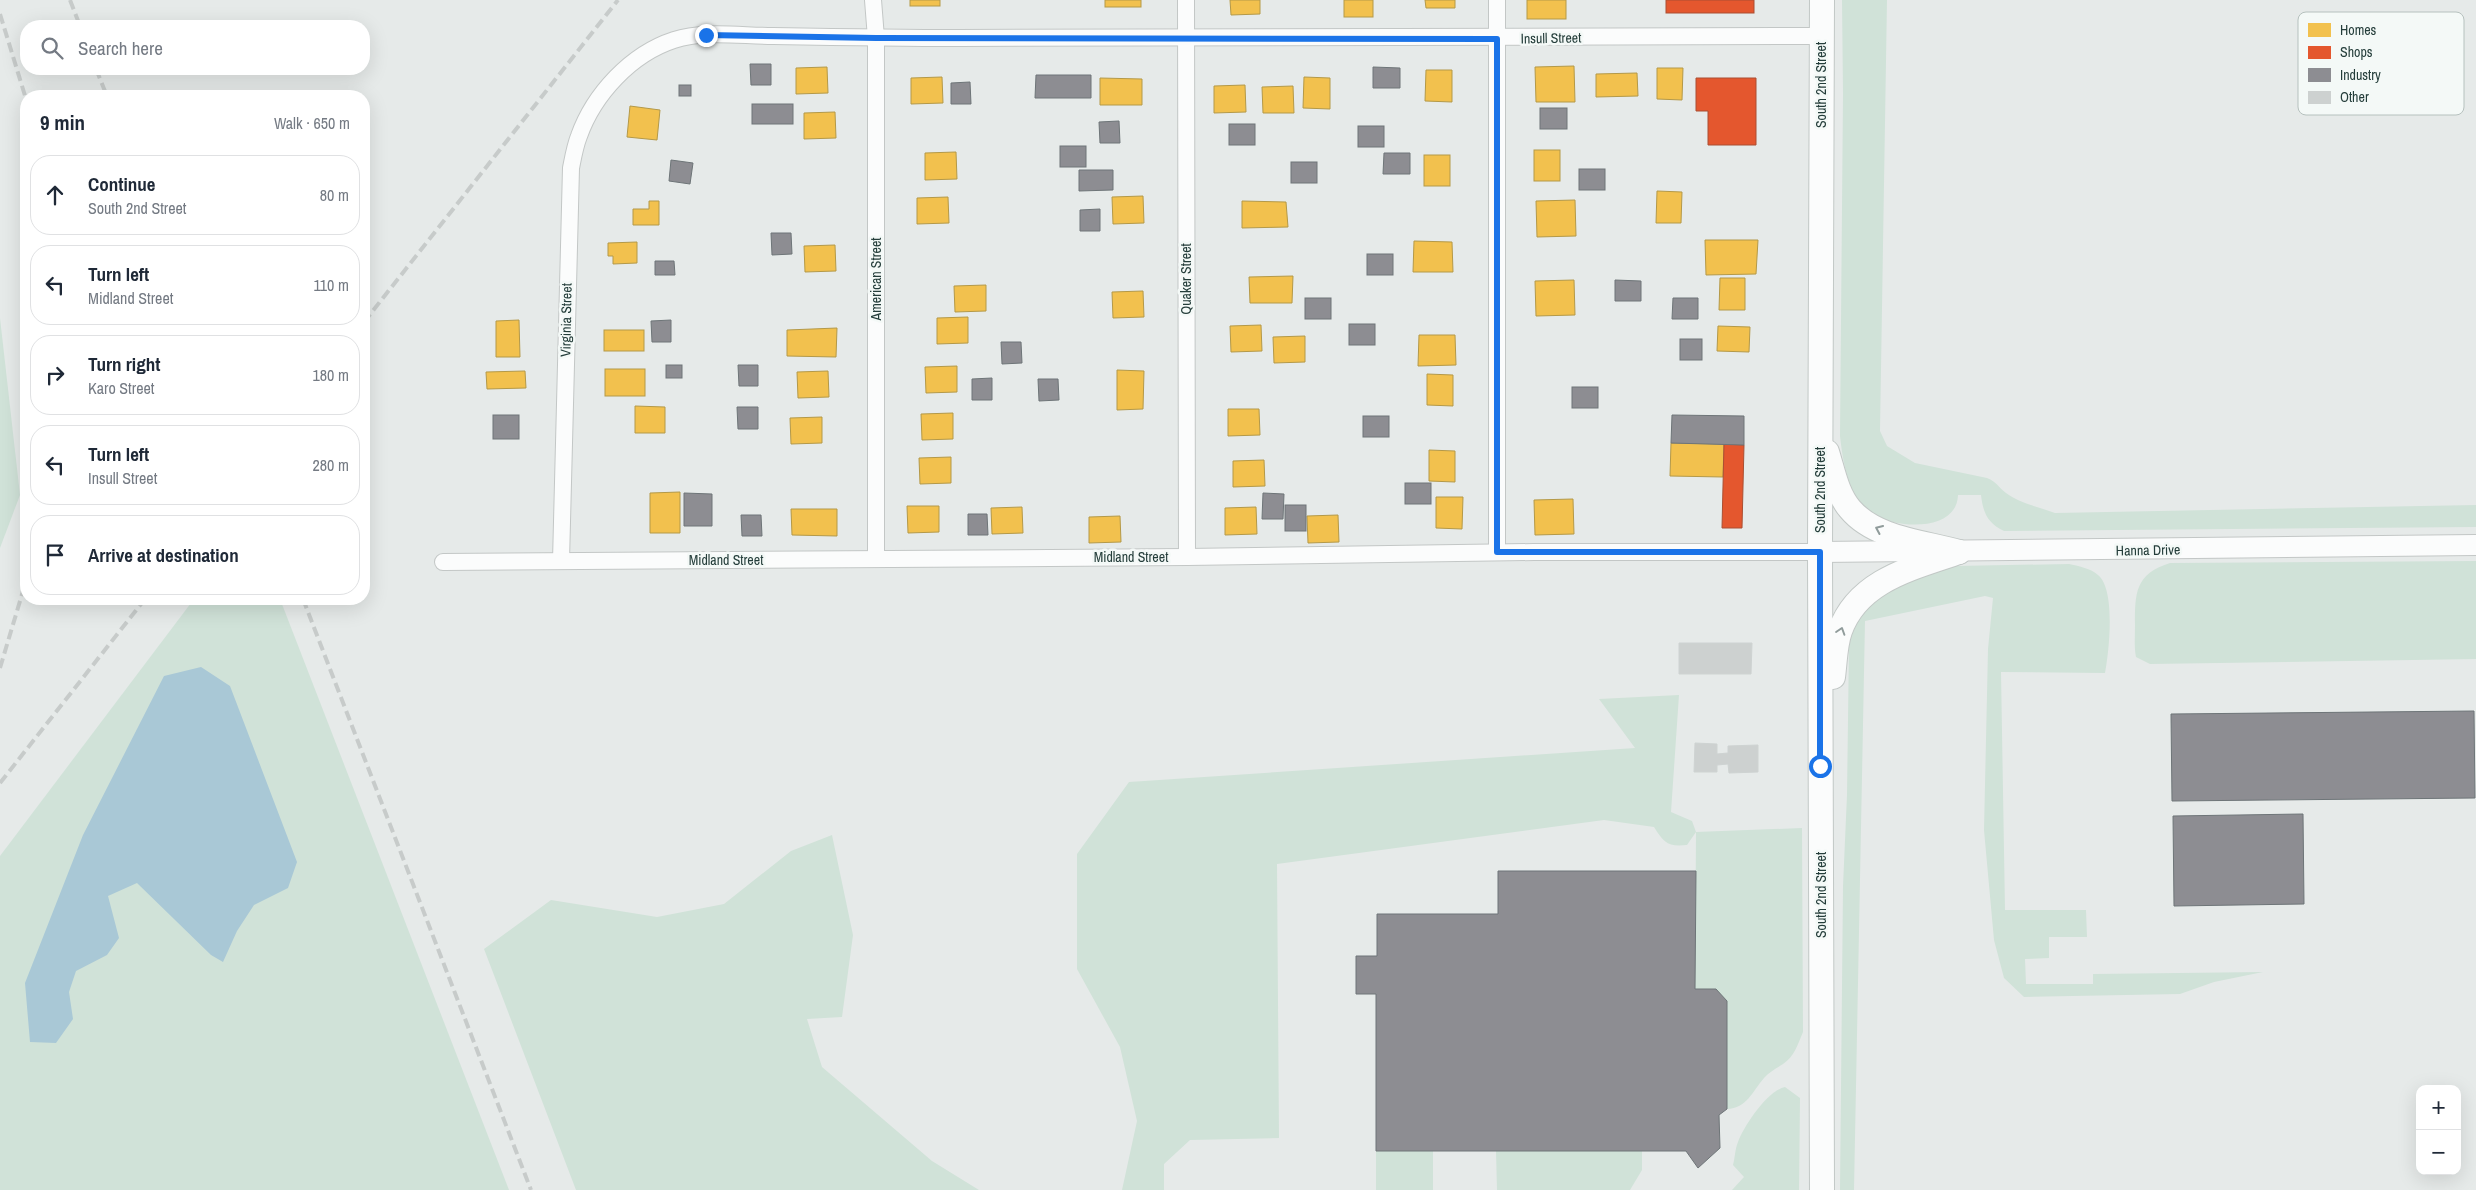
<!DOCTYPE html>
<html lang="en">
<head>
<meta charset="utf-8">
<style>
  body { margin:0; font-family:"Archivo Narrow",sans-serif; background:#f2f2f3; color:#1f2937 }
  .controls { position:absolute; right:15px; bottom:15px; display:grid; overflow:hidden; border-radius:10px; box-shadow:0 5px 20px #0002 }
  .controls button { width:45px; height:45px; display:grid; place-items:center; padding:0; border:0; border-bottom:1px solid #e0e1e3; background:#fff; color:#1f2937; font:25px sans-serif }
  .stop { position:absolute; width:15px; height:15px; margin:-11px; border:4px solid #1a73e8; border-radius:50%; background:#fff }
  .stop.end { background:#1a73e8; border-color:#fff; box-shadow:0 1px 5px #0008 }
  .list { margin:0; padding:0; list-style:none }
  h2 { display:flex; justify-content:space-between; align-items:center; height:65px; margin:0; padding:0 20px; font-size:21px }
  h2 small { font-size:16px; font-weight:400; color:#747a83 }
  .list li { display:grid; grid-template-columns:32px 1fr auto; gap:15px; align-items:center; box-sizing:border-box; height:80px; margin:0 10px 10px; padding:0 10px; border:1px solid #e0e1e3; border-radius:20px }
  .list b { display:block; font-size:19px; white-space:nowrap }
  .list p { margin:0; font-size:16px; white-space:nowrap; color:#747a83 }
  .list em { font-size:16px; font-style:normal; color:#747a83 }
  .icon { flex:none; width:28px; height:28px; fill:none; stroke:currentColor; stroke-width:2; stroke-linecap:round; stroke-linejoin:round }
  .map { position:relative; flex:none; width:2476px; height:1190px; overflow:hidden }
  .search { position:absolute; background:#fff; box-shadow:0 5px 20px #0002; left:20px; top:20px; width:350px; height:55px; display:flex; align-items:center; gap:12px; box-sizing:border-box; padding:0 18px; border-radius:20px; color:#747a83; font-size:19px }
  .panel { position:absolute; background:#fff; box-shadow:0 5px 20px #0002; left:20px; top:90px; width:350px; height:515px; border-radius:20px }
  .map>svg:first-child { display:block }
  .green { fill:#d0e2d8 }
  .water { fill:#a9c8d6 }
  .homes { fill:#f2c14e; stroke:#b49948 }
  .shops { fill:#e4572e; stroke:#aa4f32 }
  .industry { fill:#8d8d92; stroke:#6e7578 }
  .building { fill:#cdd1d0; stroke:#ced3d2 }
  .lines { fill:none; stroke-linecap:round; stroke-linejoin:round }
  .minor-casing { stroke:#c3c7c6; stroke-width:18 }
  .tertiary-casing { stroke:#c3c7c6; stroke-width:22 }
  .secondary-casing { stroke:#c2c8c6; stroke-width:26 }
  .minor { stroke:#fbfcfc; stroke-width:16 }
  .tertiary { stroke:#fbfcfc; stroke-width:20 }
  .secondary { stroke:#fbfcfc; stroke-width:24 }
  .rail { stroke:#c7cbca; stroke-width:4; stroke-dasharray:10 5; stroke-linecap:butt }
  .oneway { stroke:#909c9b }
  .route { stroke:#1a73e8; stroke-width:6 }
  .labels { text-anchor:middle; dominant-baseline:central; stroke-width:5; stroke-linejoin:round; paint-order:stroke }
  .street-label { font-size:14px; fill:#243d3a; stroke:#f4f9f7 }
  .key { fill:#f4f9f7; stroke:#b6c1be; stroke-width:1 }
  .key-label { font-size:14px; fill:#243d3a }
</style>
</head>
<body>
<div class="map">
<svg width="2476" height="1190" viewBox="0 0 2476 1190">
  <rect width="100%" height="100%" fill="#e6eae9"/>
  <g class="green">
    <path d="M1842,0h45l-7,431 7,15 28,17 72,15c10,4 11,9 19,15 13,10 33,14 49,20l421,-8v22l-472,4c-17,-8 -21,-19 -23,-36h-23c-1,38 -64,34 -87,18 -23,-16 -28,-51 -31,-77l3,-342z"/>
    <path d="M0,318l20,177 -20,53z"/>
    <path d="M2476,561v98l-326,5 -14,-7c-2,-10 -1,-21 -1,-32 0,-32 0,-51 35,-62z"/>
    <path d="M2069,564c9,2 21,4 29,11 18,15 11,76 7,98l-104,-1 4,238h81l1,27h-38v21l-24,1 1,25h67v-10l170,-2 -49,10 -34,12 -156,3 -20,-19 -10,-38 -10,-110 4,-181 5,-51 -8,-2 -120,25 -11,569h-14l3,-304 4,-91 2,-151 6,-27 33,-31 67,-20z"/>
    <path d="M194,599h86l229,591h-509v-334z"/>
    <path d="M1679,695l-8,117 21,9 4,11 106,-4 1,204c-5,12 -9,25 -20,32 -6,4 -14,8 -19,14 -12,14 -17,30 -37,31v-108l-11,-12h-21l1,-157 -9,13c-19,2 -23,-2 -33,-18l-50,-7 -327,44 2,274 -89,2 -26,24v26h-42l15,-69 -17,-74 -43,-78v-115l52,-72 506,-34 -36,-49z"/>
    <path d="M832,835l21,100 -11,82 -35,2 15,48 110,94 47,29h-403l-92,-241 67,-49 106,17 67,-13 67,-53z"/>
    <path d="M1785,1087l15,11 -1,92h-67l12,-13 -11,-12c2,-7 2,-16 5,-23 6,-16 29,-51 47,-55z"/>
    <rect x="1376" y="1151" width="57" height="39"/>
    <path d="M1496,1151h146v19l-12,20h-133z"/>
  </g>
  <path class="water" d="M201,667l29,19 67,176 -9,26 -34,17 -17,26 -14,31 -12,-7 -74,-72 -29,13 11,42 -12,17 -31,16 -7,21 4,27 -17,24 -26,-1 -5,-59 58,-148 81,-159z"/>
  <g class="homes">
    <rect x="910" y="0" width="30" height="6"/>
    <rect x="1105" y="0" width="36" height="7"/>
    <path d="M1230,0h30v14l-29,1z"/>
    <rect x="1344" y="0" width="29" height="17"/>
    <path d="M1425,0h30v8h-29z"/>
    <rect x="1527" y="0" width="39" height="19"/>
    <path d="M1574,66l1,36h-39l-1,-35z"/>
    <path d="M827,67l1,26 -32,1v-26z"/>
    <path d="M1657,68h26l-1,32 -25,-1z"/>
    <path d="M1426,70h26v32l-27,-1z"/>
    <path d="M1637,73l1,23 -42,1v-23z"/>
    <path d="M942,77l1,26 -32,1v-26z"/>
    <path d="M1304,77l26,1v31l-27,-1z"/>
    <path d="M1100,78l42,1v26h-42z"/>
    <path d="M1245,85l1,27 -32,1v-27z"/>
    <path d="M1293,86l1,27h-31l-1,-26z"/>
    <path d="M630,106l30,4 -3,30 -30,-3z"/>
    <path d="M835,112l1,26 -32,1v-26z"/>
    <rect x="1534" y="150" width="26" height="31"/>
    <path d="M956,152l1,27 -32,1v-27z"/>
    <rect x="1424" y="155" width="26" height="31"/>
    <path d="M1657,191l25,1 -1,31h-25z"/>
    <path d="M1143,196l1,27 -31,1 -1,-27z"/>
    <path d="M948,197l1,26 -32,1v-26z"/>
    <path d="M1575,200l1,36 -39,1 -1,-36z"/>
    <path d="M649,201h10v24h-26v-16h16z"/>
    <path d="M1242,201l44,1 2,25 -46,1z"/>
    <path d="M1705,240h53l-2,34 -50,1z"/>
    <path d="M1414,241l38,1 1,30h-40z"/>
    <path d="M637,242v21l-24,1v-8h-5v-13z"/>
    <path d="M835,245l1,26 -31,1 -1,-26z"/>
    <path d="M1293,276l-1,27h-42l-1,-26z"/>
    <path d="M1720,278h25v32h-26z"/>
    <path d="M1574,280l1,35 -39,1 -1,-35z"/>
    <path d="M986,285v26l-31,1 -1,-26z"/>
    <path d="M1143,291l1,26 -31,1 -1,-26z"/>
    <path d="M968,317v26l-31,1v-26z"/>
    <path d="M519,320l1,37h-24v-36z"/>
    <path d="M1261,325l1,26 -31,1 -1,-26z"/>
    <path d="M1718,326l32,1 -1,25 -32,-1z"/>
    <path d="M837,328l-1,29 -49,-1v-26z"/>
    <rect x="604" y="330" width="40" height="21"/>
    <path d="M1419,335h36l1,30 -38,1z"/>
    <path d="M1305,336v26l-31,1 -1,-26z"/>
    <path d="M957,366v26l-31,1 -1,-26z"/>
    <rect x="605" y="369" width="40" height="27"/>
    <path d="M1117,370l27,1 -1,38 -26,1z"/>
    <path d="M525,371l1,17 -39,1 -1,-17z"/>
    <path d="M828,371l1,26 -31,1 -1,-26z"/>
    <path d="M1427,374l26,1v31l-26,-1z"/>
    <path d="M635,406l30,1v26h-30z"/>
    <path d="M1228,409h31l1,26 -32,1z"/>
    <path d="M953,413v26l-31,1 -1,-26z"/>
    <path d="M822,417v26l-31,1 -1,-26z"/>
    <path d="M1671,443l53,1 -1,33 -53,-1z"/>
    <path d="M1429,450l26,1v31l-26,-1z"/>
    <path d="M951,457v26l-31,1 -1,-26z"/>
    <path d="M1264,460l1,26 -32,1v-26z"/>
    <path d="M680,492v41h-30v-40z"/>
    <path d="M1436,497h27l-1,32 -26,-1z"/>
    <path d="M1573,499l1,35 -39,1 -1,-35z"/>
    <path d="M907,506h32v26l-31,1z"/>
    <path d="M1022,507l1,26 -31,1 -1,-26z"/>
    <path d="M1256,507l1,27 -32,1v-27z"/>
    <path d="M791,509h46v27l-45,-1z"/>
    <path d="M1338,515l1,27 -31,1 -1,-27z"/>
    <path d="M1120,516l1,26 -32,1v-26z"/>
  </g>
  <g class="shops">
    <rect x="1666" y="0" width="88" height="13"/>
    <path d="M1696,78h60v67h-48v-34h-12z"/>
    <path d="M1724,444l20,1 -2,83h-20z"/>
  </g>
  <g class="industry">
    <path d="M750,64h21v21h-20z"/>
    <path d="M1373,67l27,1v20h-27z"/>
    <path d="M1036,75h55v23h-56z"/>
    <path d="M970,82l1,22h-20v-21z"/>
    <rect x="679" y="85" width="12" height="11"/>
    <rect x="752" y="104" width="41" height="20"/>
    <rect x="1540" y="108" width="27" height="21"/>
    <path d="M1119,121l1,22h-20l-1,-21z"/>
    <rect x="1229" y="124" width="26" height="21"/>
    <rect x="1358" y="126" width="26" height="21"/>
    <rect x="1060" y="146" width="26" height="21"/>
    <path d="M1384,153h26v21h-27z"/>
    <path d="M671,160l22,3 -3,21 -21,-3z"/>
    <rect x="1291" y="162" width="26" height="21"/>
    <rect x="1579" y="169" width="26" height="21"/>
    <path d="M1079,170h34v20l-34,1z"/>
    <path d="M1100,209v22h-20v-21z"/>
    <path d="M771,233h20l1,21 -20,1z"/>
    <rect x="1367" y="254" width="26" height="21"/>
    <path d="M655,261h19l1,14h-20z"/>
    <path d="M1615,280l26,1v20h-26z"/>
    <rect x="1305" y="298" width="26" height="21"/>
    <path d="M1673,298h25v21h-26z"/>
    <path d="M671,320v22h-19l-1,-21z"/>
    <rect x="1349" y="324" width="26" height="21"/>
    <rect x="1680" y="339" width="22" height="21"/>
    <path d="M1001,342h20l1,21 -20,1z"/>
    <rect x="666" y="365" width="16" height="13"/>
    <path d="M738,365h20v21h-19z"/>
    <path d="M992,378v22h-20v-21z"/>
    <path d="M1038,379h20l1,21 -20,1z"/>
    <rect x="1572" y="387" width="26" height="21"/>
    <path d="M737,407h21v22h-20z"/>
    <rect x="493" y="415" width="26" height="24"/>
    <path d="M1672,415l72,1v29l-73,-2z"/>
    <rect x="1363" y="416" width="26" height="21"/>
    <rect x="1405" y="483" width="26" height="21"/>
    <path d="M684,493l28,1v32h-28z"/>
    <path d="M1263,493l21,1 -1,25h-21z"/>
    <rect x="1285" y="505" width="21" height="26"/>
    <path d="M968,514h19l1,21h-20z"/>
    <path d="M741,515h20l1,21h-20z"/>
    <path d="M2474,711l1,87 -303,3 -1,-87z"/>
    <path d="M2303,814l1,90 -130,2 -1,-90z"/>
    <path d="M1498,871h198l-1,118h21l11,12v108l-8,6 1,33 -22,20 -12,-17h-310v-157h-20v-38h21v-42h121z"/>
  </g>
  <g class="building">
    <path d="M1679,643h73l-1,31h-72z"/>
    <path d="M1695,743l22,1v10l11,-1v-7l30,-1v27l-29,1 -1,-9 -11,1v7h-23z"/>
  </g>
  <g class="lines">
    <defs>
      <g id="minor">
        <path d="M873,0l3,38v521"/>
        <path d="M1186,0l1,557"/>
        <path d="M1497,0v552"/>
        <path d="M561,561l10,-393c2,-10 4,-22 8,-32 15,-42 52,-82 95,-96 30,-10 67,-4 99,-4 62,1 124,2 186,2 287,0 575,1 863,-2"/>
        <path d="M443,562l744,-5 347,-5h286"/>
      </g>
      <path id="tertiary" d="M1820,552l656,-7"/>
      <g id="secondary">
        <path d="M1827,452c6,19 10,42 23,57 25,30 74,33 109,43"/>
        <path d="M1833,677c2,-15 2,-32 7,-46 18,-51 73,-63 119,-79"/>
        <path d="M1822,1190l-2,-638 2,-552"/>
      </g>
    </defs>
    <use href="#minor" class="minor-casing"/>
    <use href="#tertiary" class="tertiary-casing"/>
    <use href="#secondary" class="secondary-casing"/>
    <use href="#minor" class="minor"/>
    <use href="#tertiary" class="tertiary"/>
    <use href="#secondary" class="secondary"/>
    <g class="rail">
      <path d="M70,0l10,26"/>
      <path d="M0,14l26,85"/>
      <path d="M96,69l11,27"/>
      <path d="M364,322l254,-322"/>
      <path d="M303,599l228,591"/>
      <path d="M0,668l26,-87"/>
      <path d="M0,783l145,-184"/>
    </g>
  </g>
  <defs><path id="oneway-chevron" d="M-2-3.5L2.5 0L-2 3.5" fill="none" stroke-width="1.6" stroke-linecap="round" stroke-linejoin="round" transform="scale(1.25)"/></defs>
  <g class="oneway">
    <use href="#oneway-chevron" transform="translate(1879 529) rotate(-156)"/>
    <use href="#oneway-chevron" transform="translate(1841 631) rotate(-72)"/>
  </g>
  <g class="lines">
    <path class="route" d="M706,35l170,3 621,1v513h323v214"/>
  </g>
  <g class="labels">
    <g class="street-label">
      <text transform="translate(1551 38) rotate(-1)">Insull Street</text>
      <text transform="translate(1821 85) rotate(-90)">South 2nd Street</text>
      <text transform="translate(876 279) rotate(-90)">American Street</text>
      <text transform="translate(1186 279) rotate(-90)">Quaker Street</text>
      <text transform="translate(566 320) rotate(-89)">Virginia Street</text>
      <text transform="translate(1820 490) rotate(-90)">South 2nd Street</text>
      <text transform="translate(2148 550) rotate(-1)">Hanna Drive</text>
      <text x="1131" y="557">Midland Street</text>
      <text x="726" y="560">Midland Street</text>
      <text transform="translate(1821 895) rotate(-90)">South 2nd Street</text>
    </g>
  </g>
  <rect x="2298" y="12" width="166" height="103" rx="8" class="key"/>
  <rect x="2308" y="23" width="23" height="14" fill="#f2c14e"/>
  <rect x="2308" y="46" width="23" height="13" fill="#e4572e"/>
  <rect x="2308" y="68" width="23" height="14" fill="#8d8d92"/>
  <rect x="2308" y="91" width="23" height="13" fill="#cdd1d0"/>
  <g class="key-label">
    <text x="2340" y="35">Homes</text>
    <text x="2340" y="57">Shops</text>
    <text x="2340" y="80">Industry</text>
    <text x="2340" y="102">Other</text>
  </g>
</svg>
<div class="controls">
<button>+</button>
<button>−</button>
</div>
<div class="stop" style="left:1820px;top:766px"></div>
<div class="stop end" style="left:706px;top:35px"></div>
<div class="search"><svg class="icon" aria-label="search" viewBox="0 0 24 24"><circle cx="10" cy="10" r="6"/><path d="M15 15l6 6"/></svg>Search here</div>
<section class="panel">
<h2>9 min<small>Walk · 650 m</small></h2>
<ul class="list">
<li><svg class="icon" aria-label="ahead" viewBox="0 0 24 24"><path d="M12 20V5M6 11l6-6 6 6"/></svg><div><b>Continue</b><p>South 2nd Street</p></div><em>80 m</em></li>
<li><svg class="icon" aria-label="left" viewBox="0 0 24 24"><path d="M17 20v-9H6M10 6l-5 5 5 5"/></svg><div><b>Turn left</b><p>Midland Street</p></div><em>110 m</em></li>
<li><svg class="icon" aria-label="right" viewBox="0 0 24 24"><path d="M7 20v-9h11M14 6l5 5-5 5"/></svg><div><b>Turn right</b><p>Karo Street</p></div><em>180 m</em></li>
<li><svg class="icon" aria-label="left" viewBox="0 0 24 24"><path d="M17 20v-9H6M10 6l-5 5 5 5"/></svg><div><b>Turn left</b><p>Insull Street</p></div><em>280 m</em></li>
<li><svg class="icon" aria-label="arrive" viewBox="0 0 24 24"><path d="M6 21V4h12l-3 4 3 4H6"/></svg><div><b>Arrive at destination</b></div></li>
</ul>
</section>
</div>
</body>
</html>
